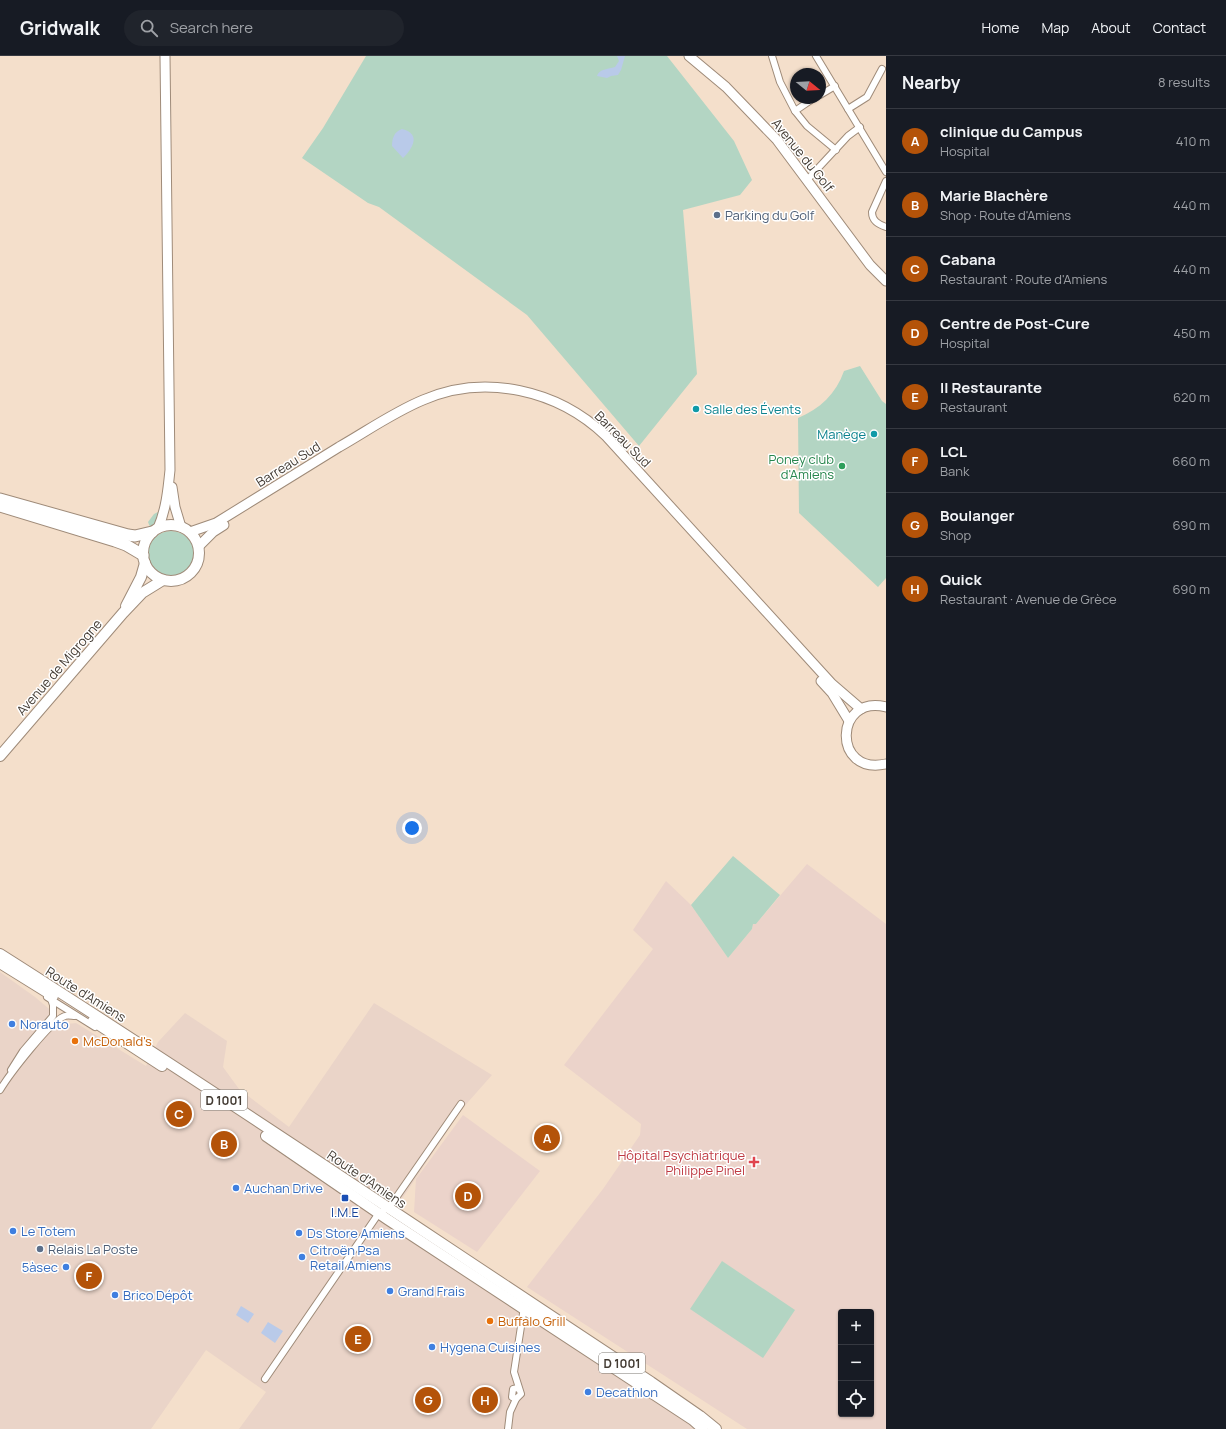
<!DOCTYPE html>
<html lang="en">
<head>
<meta charset="utf-8">
<style>
  body { margin:0; font-family:Manrope,sans-serif; background:#20242c; color:#f1f3f6 }
  .controls { position:absolute; right:12px; bottom:12px; display:grid; overflow:hidden; border-radius:4px; box-shadow:0 1px 3px #0004 }
  .controls button { width:36px; height:36px; display:grid; place-items:center; padding:0; border:0; border-bottom:1px solid #363941; background:#171b24; color:#f1f3f6; font:20px sans-serif }
  .compass { position:absolute; left:790px; top:12px; width:36px; height:36px; border-radius:50%; background:#171b24; box-shadow:0 1px 3px #0004; rotate:108deg }
  .you { position:absolute; left:412px; top:772px; width:14px; height:14px; margin:-10px; border:3px solid #fff; border-radius:50%; background:#1a73e8; box-shadow:0 0 0 6px #1a73e833 }
  .badge { display:grid; place-items:center; width:26px; height:26px; border-radius:50%; background:#b45309; color:#fff; font-size:13px; font-weight:700 }
  .pin { position:absolute; translate:-50% -50%; border:2px solid #fff; box-shadow:0 1px 4px #0006 }
  .list { margin:0; padding:0; list-style:none }
  h2 { display:flex; justify-content:space-between; align-items:center; height:52px; margin:0; padding:0 16px; font-size:17px }
  h2 small { font-size:13px; font-weight:400; color:#9ea1a6 }
  .list li { display:grid; grid-template-columns:26px 1fr auto; gap:12px; align-items:center; box-sizing:border-box; height:64px; padding:0 16px; border-top:1px solid #363941 }
  .list b { display:block; font-size:15px; white-space:nowrap }
  .list p { margin:0; font-size:13px; white-space:nowrap; color:#9ea1a6 }
  .list em { font-size:13px; font-style:normal; color:#9ea1a6 }
  .icon { flex:none; width:22px; height:22px; fill:none; stroke:currentColor; stroke-width:2; stroke-linecap:round; stroke-linejoin:round }
  .map { position:relative; flex:none; width:886px; height:1373px; overflow:hidden }
  header { display:flex; align-items:center; gap:24px; box-sizing:border-box; height:56px; padding:0 20px; background:#171b24; border-bottom:1px solid #363941 }
  header strong { font-size:19px }
  nav { display:flex; gap:22px; margin-inline-start:auto; font-size:14px }
  .search { width:280px; height:36px; background:#20242c; display:flex; align-items:center; gap:10px; box-sizing:border-box; padding:0 14px; border-radius:22px; color:#9ea1a6; font-size:15px }
  main { display:flex }
  aside { flex:1; background:#171b24 }
  .map>svg:first-child { display:block }
  .commercial { fill:#ead4c8 }
  .medical { fill:#ebd3ca; fill-rule:evenodd }
  .green { fill:#b3d5c3 }
  .water { fill:#b9cae9 }
  .lines { fill:none; stroke-linecap:round; stroke-linejoin:round }
  .minor-casing { stroke:#9f8b79; stroke-width:8 }
  .secondary-casing { stroke:#9f8b79; stroke-width:11 }
  .primary-casing { stroke:#9f8b79; stroke-width:12 }
  .motorway-casing { stroke:#9f8b79; stroke-width:13 }
  .minor { stroke:#fff; stroke-width:6 }
  .secondary { stroke:#fff; stroke-width:9 }
  .primary { stroke:#fff; stroke-width:10 }
  .motorway { stroke:#fff; stroke-width:11 }
  .service-dot { fill:#5c6f8a; stroke:#fff; stroke-width:1.5 }
  .culture-dot { fill:#0f9aa8; stroke:#fff; stroke-width:1.5 }
  .leisure-dot { fill:#2e9e5b; stroke:#fff; stroke-width:1.5 }
  .shop-dot { fill:#3f7fe0; stroke:#fff; stroke-width:1.5 }
  .food-dot { fill:#e8710a; stroke:#fff; stroke-width:1.5 }
  .health-dot { fill:#e0444e; stroke:#fff; stroke-width:1.5 }
  .transit-dot { fill:#1a4fb4; stroke:#fff; stroke-width:1.5 }
  .labels { text-anchor:middle; dominant-baseline:central; stroke-width:3; stroke-linejoin:round; paint-order:stroke }
  .shield { fill:#fff; stroke:#7b7670; stroke-width:1 }
  .shield-label { font-size:12px; font-weight:bold; fill:#433b33 }
  .street-label { font-size:13px; fill:#433b33; stroke:#fff }
  .service-label { font-size:13px; fill:#4e5e75; stroke:#fff; text-anchor:start }
  .culture-label { font-size:13px; fill:#0d838f; stroke:#fff; text-anchor:start }
  .leisure-label { font-size:13px; fill:#27864d; stroke:#fff; text-anchor:end }
  .shop-label { font-size:13px; fill:#366cbe; stroke:#fff; text-anchor:start }
  .food-label { font-size:13px; fill:#c56008; stroke:#fff; text-anchor:start }
  .health-label { font-size:13px; fill:#be3a42; stroke:#fff; text-anchor:end }
  .transit-label { font-size:13px; fill:#164399; stroke:#fff }
</style>
</head>
<body>
<header>
<strong>Gridwalk</strong>
<div class="search"><svg class="icon" aria-label="search" viewBox="0 0 24 24"><circle cx="10" cy="10" r="6"/><path d="M15 15l6 6"/></svg>Search here</div>
<nav><a>Home</a><a>Map</a><a>About</a><a>Contact</a></nav>
</header>
<main>
<div class="map">
<svg width="886" height="1373" viewBox="0 0 886 1373">
  <rect width="100%" height="100%" fill="#f4dfcb"/>
  <path class="commercial" d="M0,916l35,25 32,27 9,-1 70,43 12,-24 27,-29 42,28 -4,26 16,22 50,38 85,-124 118,72 -31,35 -69,104 312,215h-465l27,-37 -60,-42 -55,79h-151z"/>
  <g class="medical">
    <path d="M807,808l79,60v505h-139l-220,-142 76,-98 37,-54 1,-11 -77,-59 89,-116 -20,-19 33,-49 25,24 37,53 24,-29 1,-5h3zM841,1256h30v102h-30z"/>
    <path d="M463,1059l77,56 -63,81 -63,-40 2,-33z"/>
  </g>
  <g class="green">
    <path d="M366,0h301l67,85 18,39 -12,15 -57,15 14,164 -58,72 -112,-131 -148,-108 -11,-4 -66,-45 21,-30z"/>
    <path d="M860,310l22,35 4,3v174l-8,9 -79,-74 -1,-95c22,-9 38,-24 46,-47z"/>
    <path d="M158,456l4,2 -5,10 -7,3 -2,-5 6,-8z"/>
    <circle cx="171" cy="498" r="23"/>
    <path d="M733,800l47,39 -24,29h-3l-1,5 -24,29 -37,-53z"/>
    <path d="M722,1205l73,49 -32,48 -73,-49z"/>
  </g>
  <g class="water">
    <path d="M617,0h8l-4,14 -3,5 -7,1 -4,2 -10,-2c2,-7 11,-7 18,-9l4,-6z"/>
    <path d="M402,73c20,5 10,20 1,29l-11,-12c0,-8 2,-14 10,-17z"/>
    <path d="M241,1250l13,8 -6,9 -12,-8z"/>
    <path d="M268,1266l15,9 -8,12 -14,-10z"/>
  </g>
  <g class="lines">
    <defs>
      <g id="minor">
        <path d="M772,0l8,26 15,29 12,15 29,24"/>
        <path d="M816,0l70,116"/>
        <path d="M820,39l15,-9"/>
        <path d="M848,53l19,-12 15,-28"/>
        <path d="M795,55l19,-13"/>
        <path d="M808,123l40,-43 12,-9"/>
        <path d="M886,125l-14,31c0,9 6,12 14,15"/>
        <path d="M47,941l48,30"/>
        <path d="M11,1014l12,-19 30,-35v-11l-2,-6"/>
        <path d="M0,1034c9,-15 51,-70 65,-74 3,-1 7,0 10,0"/>
        <path d="M265,1323l114,-166 9,-5 5,-6 68,-98"/>
        <path d="M516,1343l-4,-2 1,-8 5,-1"/>
        <path d="M508,1373l2,-17 6,-13 5,-5 -7,-22 10,-65"/>
      </g>
      <g id="secondary">
        <path d="M689,0l37,31 51,53 93,125 16,16"/>
        <path d="M172,431l3,20 6,20"/>
        <path d="M158,472c8,-18 10,-38 12,-58l-5,-414"/>
        <path d="M190,476l26,-9c41,-25 82,-51 123,-76 28,-16 55,-35 84,-47 62,-27 135,-10 183,36l226,248 29,25"/>
        <path d="M199,490l14,-14 11,-7"/>
        <path d="M821,625l11,12 17,28"/>
        <path d="M886,651c-52,-13 -54,69 0,57"/>
      </g>
      <g id="primary">
        <circle cx="171" cy="497" r="28"/>
        <path d="M126,550l15,-29 4,-14"/>
        <path d="M0,700l123,-143 19,-20 21,-13"/>
        <path d="M0,898c219,139 434,285 651,428l49,34 16,13"/>
        <path d="M0,907l53,33"/>
        <path d="M93,965l69,45"/>
        <path d="M266,1080l121,83 306,201 10,9"/>
      </g>
      <g id="motorway">
        <path d="M0,443l128,36 7,1 17,-4"/>
        <path d="M0,450l115,35 11,4 17,10"/>
      </g>
    </defs>
    <use href="#minor" class="minor-casing"/>
    <use href="#secondary" class="secondary-casing"/>
    <use href="#primary" class="primary-casing"/>
    <use href="#motorway" class="motorway-casing"/>
    <use href="#minor" class="minor"/>
    <use href="#secondary" class="secondary"/>
    <use href="#primary" class="primary"/>
    <use href="#motorway" class="motorway"/>
  </g>
  <g class="service-dot">
    <circle cx="717" cy="159" r="4"/>
    <circle cx="40" cy="1193" r="4"/>
  </g>
  <g class="culture-dot">
    <circle cx="696" cy="353" r="4"/>
    <circle cx="874" cy="378" r="4"/>
  </g>
  <circle class="leisure-dot" cx="842" cy="410" r="4"/>
  <g class="shop-dot">
    <circle cx="12" cy="968" r="4"/>
    <circle cx="236" cy="1132" r="4"/>
    <circle cx="13" cy="1175" r="4"/>
    <circle cx="299" cy="1177" r="4"/>
    <circle cx="302" cy="1201" r="4"/>
    <circle cx="66" cy="1211" r="4"/>
    <circle cx="390" cy="1235" r="4"/>
    <circle cx="115" cy="1239" r="4"/>
    <circle cx="432" cy="1291" r="4"/>
    <circle cx="588" cy="1336" r="4"/>
  </g>
  <g class="food-dot">
    <circle cx="75" cy="985" r="4"/>
    <circle cx="490" cy="1265" r="4"/>
  </g>
  <path class="health-dot" d="M752 1100h4v4h4v4h-4v4h-4v-4h-4v-4h4z"/>
  <rect class="transit-dot" x="341" y="1138" width="8" height="8" rx="2"/>
  <g class="labels">
    <g class="shield">
      <rect x="201" y="1034" width="46" height="20" rx="3"/>
      <rect x="599" y="1297" width="46" height="20" rx="3"/>
    </g>
    <g class="shield-label">
      <text x="224" y="1044">D 1001</text>
      <text x="622" y="1307">D 1001</text>
    </g>
    <g class="street-label">
      <text transform="translate(803 99) rotate(51)">Avenue du Golf</text>
      <text transform="translate(623 383) rotate(45)">Barreau Sud</text>
      <text transform="translate(288 408) rotate(-32)">Barreau Sud</text>
      <text transform="translate(59 611) rotate(-49)">Avenue de Migrogne</text>
      <text transform="translate(86 938) rotate(32)">Route d'Amiens</text>
      <text transform="translate(367 1123) rotate(34)">Route d'Amiens</text>
    </g>
    <g class="service-label">
      <text x="725" y="159">Parking du Golf</text>
      <text x="48" y="1193">Relais La Poste</text>
    </g>
    <g class="culture-label">
      <text x="704" y="353">Salle des Évents</text>
      <text x="866" y="378" text-anchor="end">Manège</text>
    </g>
    <g class="leisure-label">
      <text x="834" y="403">Poney club<tspan x="834" dy="15">d'Amiens</tspan></text>
    </g>
    <g class="shop-label">
      <text x="20" y="968">Norauto</text>
      <text x="244" y="1132">Auchan Drive</text>
      <text x="21" y="1175">Le Totem</text>
      <text x="307" y="1177">Ds Store Amiens</text>
      <text x="310" y="1194">Citroën Psa<tspan x="310" dy="15">Retail Amiens</tspan></text>
      <text x="58" y="1211" text-anchor="end">5àsec</text>
      <text x="398" y="1235">Grand Frais</text>
      <text x="123" y="1239">Brico Dépôt</text>
      <text x="440" y="1291">Hygena Cuisines</text>
      <text x="596" y="1336">Decathlon</text>
    </g>
    <g class="food-label">
      <text x="83" y="985">McDonald's</text>
      <text x="498" y="1265">Buffalo Grill</text>
    </g>
    <g class="health-label">
      <text x="745" y="1099">Hôpital Psychiatrique<tspan x="745" dy="15">Philippe Pinel</tspan></text>
    </g>
    <g class="transit-label">
      <text x="345" y="1156">I.M.E</text>
    </g>
  </g>
</svg>
<div class="controls">
<button>+</button>
<button>−</button>
<button><svg class="icon" aria-label="locate" viewBox="0 0 24 24"><circle cx="12" cy="12" r="6"/><path d="M12 2v4M12 18v4M2 12h4M18 12h4"/></svg></button>
</div>
<svg class="compass" viewBox="-18 -18 36 36"><path d="M0-13l5 13h-10z" fill="#e53935"/><path d="M0 13l5-13h-10z" fill="#9ea1a6"/></svg>
<div class="you"></div>
<div class="pin badge" style="left:547px;top:1082px">A</div>
<div class="pin badge" style="left:224px;top:1088px">B</div>
<div class="pin badge" style="left:179px;top:1058px">C</div>
<div class="pin badge" style="left:468px;top:1140px">D</div>
<div class="pin badge" style="left:358px;top:1283px">E</div>
<div class="pin badge" style="left:89px;top:1220px">F</div>
<div class="pin badge" style="left:428px;top:1344px">G</div>
<div class="pin badge" style="left:485px;top:1344px">H</div>
</div>
<aside>
<h2>Nearby<small>8 results</small></h2>
<ul class="list">
<li><span class="badge">A</span><div><b>clinique du Campus</b><p>Hospital</p></div><em>410 m</em></li>
<li><span class="badge">B</span><div><b>Marie Blachère</b><p>Shop · Route d'Amiens</p></div><em>440 m</em></li>
<li><span class="badge">C</span><div><b>Cabana</b><p>Restaurant · Route d'Amiens</p></div><em>440 m</em></li>
<li><span class="badge">D</span><div><b>Centre de Post-Cure</b><p>Hospital</p></div><em>450 m</em></li>
<li><span class="badge">E</span><div><b>Il Restaurante</b><p>Restaurant</p></div><em>620 m</em></li>
<li><span class="badge">F</span><div><b>LCL</b><p>Bank</p></div><em>660 m</em></li>
<li><span class="badge">G</span><div><b>Boulanger</b><p>Shop</p></div><em>690 m</em></li>
<li><span class="badge">H</span><div><b>Quick</b><p>Restaurant · Avenue de Grèce</p></div><em>690 m</em></li>
</ul>
</aside>
</main>
</body>
</html>
